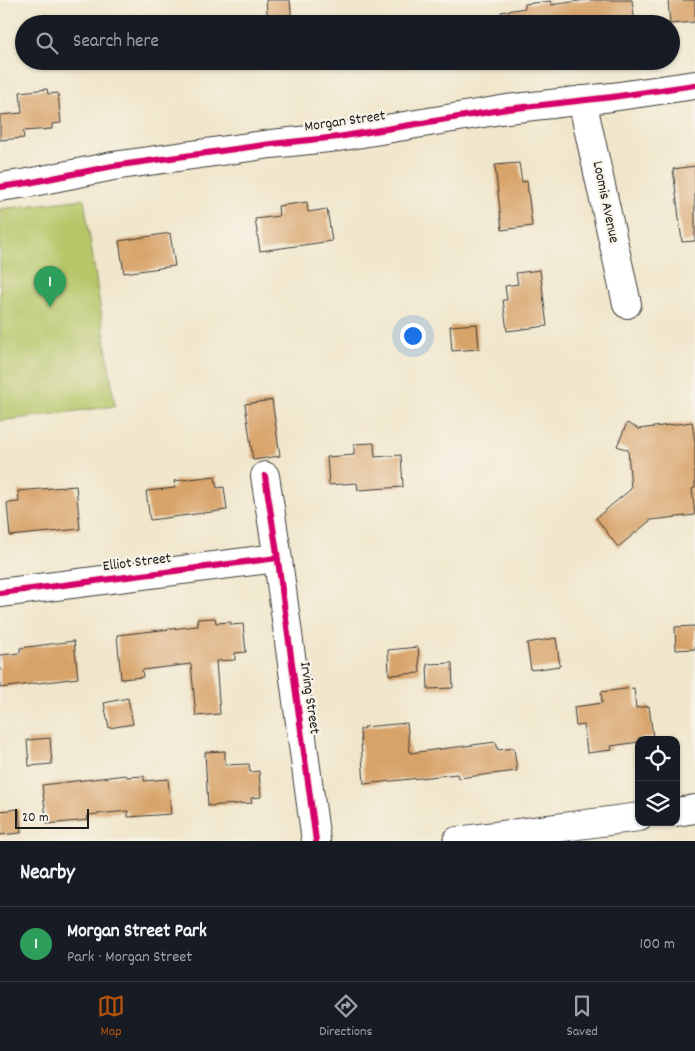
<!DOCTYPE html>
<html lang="en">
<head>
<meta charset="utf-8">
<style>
  body { margin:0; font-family:Dekko,sans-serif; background:#242831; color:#f1f3f6 }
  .controls { position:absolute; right:15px; bottom:15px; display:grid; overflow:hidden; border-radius:10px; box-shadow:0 1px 4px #0004 }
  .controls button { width:45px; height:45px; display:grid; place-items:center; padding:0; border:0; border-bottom:1px solid #363941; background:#171b24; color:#f1f3f6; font:25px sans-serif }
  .scale { position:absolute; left:15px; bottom:12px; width:74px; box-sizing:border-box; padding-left:5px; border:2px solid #1c1c1c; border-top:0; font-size:14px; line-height:18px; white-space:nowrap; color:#1c1c1c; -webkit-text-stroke:4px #f7f3e8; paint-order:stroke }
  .you { position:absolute; left:412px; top:335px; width:18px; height:18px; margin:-12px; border:4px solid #fff; border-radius:50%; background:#1a73e8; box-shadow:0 0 0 8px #1a73e833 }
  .badge { display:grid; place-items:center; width:32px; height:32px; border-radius:50%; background:#b45309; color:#fff; font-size:16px; font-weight:700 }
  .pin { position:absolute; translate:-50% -41px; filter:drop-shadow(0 1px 2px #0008) }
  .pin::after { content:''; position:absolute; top:26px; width:18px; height:15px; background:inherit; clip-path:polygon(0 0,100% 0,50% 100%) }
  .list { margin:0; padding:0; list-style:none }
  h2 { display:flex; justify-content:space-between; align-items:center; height:65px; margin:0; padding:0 20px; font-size:21px }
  h2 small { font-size:16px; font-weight:400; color:#9ea1a6 }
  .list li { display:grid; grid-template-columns:32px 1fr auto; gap:15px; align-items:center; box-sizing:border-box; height:75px; padding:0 20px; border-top:1px solid #363941 }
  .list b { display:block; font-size:19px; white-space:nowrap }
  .list p { margin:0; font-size:16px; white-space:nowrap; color:#9ea1a6 }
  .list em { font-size:16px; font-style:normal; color:#9ea1a6 }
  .icon { flex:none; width:28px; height:28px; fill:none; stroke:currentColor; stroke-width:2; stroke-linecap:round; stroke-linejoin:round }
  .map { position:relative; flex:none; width:695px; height:841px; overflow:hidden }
  .search { position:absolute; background:#171b24; box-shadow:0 1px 4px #0004; left:15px; right:15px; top:15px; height:55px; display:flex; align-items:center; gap:12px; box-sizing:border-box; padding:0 18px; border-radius:28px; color:#9ea1a6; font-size:19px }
  .sheet { height:140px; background:#171b24 }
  nav { display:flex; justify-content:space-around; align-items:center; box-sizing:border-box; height:70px; border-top:1px solid #363941; background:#171b24; font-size:14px; color:#9ea1a6 }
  nav a { display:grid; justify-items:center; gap:2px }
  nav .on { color:#b45309 }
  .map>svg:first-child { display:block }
  .green { fill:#b7c669; stroke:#6a7142 }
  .building { fill:#d8a369 }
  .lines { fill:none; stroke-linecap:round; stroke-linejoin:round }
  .minor-casing { stroke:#3c3a36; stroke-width:30 }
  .minor { stroke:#fff; stroke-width:28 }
  .cycleway-casing { stroke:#f7f3e8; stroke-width:9 }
  .cycleway { stroke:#d6006c; stroke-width:6 }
  .labels { text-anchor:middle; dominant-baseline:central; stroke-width:4.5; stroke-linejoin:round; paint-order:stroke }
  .street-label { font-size:15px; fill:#1c1c1c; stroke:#f7f3e8 }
</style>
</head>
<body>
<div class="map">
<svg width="695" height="841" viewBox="0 0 695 841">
  <rect width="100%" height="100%" fill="#f7f3e8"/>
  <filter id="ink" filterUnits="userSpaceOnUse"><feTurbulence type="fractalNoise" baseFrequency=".02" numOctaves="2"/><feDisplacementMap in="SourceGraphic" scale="10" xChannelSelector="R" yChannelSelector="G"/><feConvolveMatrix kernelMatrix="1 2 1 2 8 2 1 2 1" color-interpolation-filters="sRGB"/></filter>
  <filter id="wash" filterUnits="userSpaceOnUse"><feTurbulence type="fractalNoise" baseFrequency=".0096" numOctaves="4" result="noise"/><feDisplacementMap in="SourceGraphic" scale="20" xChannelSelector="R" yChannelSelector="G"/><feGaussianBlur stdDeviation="1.12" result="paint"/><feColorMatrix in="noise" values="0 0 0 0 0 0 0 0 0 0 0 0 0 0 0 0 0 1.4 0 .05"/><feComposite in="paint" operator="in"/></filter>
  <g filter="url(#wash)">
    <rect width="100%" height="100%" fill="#f0e6cb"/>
    <path class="green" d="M84,199l31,207 -115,15v-212z"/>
    <g id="blocks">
      <g class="building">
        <path d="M266,0h24l2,24h-24z"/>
        <path d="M586,0h46l3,24h-133l-1,-12 24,-4v-4l26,-3v4z"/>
        <path d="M668,0h27v22l-25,2z"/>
        <path d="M47,89l1,5 10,-1 3,30 -9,1v5l-29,2 1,7 -24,2v-25l22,-2 -2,-21z"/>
        <path d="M519,163l3,19 5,-1 5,45 -30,4 -7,-65z"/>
        <path d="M695,166v75l-13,1 -9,-73z"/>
        <path d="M307,202l1,10 19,-3 5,32 -72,10 -5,-32 24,-3 -1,-10z"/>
        <path d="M170,233l5,33 -51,7 -5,-32z"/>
        <path d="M540,270l7,56 -40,5 -4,-31h4l-2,-14 13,-2 -2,-11z"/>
        <path d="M477,324l2,25 -27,2 -2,-25z"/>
        <path d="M272,400l8,56 -27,4 -8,-56z"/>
        <path d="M692,422l3,20v46l-3,1 3,26 -44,5 -33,27 -22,-29 35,-29 -3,-39 -11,-4 10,-23 12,6z"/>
        <path d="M374,443l1,14 26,-2 2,32 -45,3 -1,-7 -28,2 -2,-28 27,-2v-11z"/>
        <path d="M215,476l2,12 7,-1 3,23 -77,10 -4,-29 29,-3 -1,-7z"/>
        <path d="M76,486l4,43 -70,7 -3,-33 12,-1 -1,-11z"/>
        <path d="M215,618l1,5 15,-1v3l12,-1 3,28 -11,1v7l-19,1 4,53 -24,2 -5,-52 -49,6 1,7 -22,2 -4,-44 81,-9 -1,-7z"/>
        <path d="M695,626v23l-19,1 -1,-23z"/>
        <path d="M556,638l4,28 -29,4 -4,-27z"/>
        <path d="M74,641l4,37 -78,10v-33l20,-2v-5z"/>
        <path d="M418,647l2,26 -31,2 -1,-25z"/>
        <path d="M452,663l1,25 -25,1 -1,-25z"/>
        <path d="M634,688l2,20 13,-2 4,31 -14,1v4l-28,4 1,4 -25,3 -3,-28 -8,1 -2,-19 28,-4 -1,-11z"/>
        <path d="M128,698l5,26 -24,4 -5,-25z"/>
        <path d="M407,723l3,30 86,-11 2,8 16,-2 3,23 -59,7 -1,-4 -93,10 -4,-55h4v-2z"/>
        <path d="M50,738l2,26 -23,2 -2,-26z"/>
        <path d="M225,751v14l24,-1 1,8 9,-1 2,26 -10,1 1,5 -44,3 -3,-54z"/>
        <path d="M126,775l1,2 17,-1v5l24,-2 3,35 -43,3v-6l-41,4 1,5 -41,4 -5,-39z"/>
        <path d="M19,809l2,24 -21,2v-24z"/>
      </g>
    </g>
  </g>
  <g filter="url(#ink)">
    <use href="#blocks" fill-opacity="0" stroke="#3c3a36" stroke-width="1"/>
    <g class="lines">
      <defs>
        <g id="minor">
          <path d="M582,100l45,204"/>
          <path d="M0,187l28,-4 85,-17 158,-22 67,-7 169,-28 105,-12 83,-12"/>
          <path d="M265,476l12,77 39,288"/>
          <path d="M0,593l277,-35"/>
          <path d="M676,812l19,-3"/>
          <path d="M457,841l182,-24"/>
        </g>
      </defs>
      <use href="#minor" class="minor-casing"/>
      <use href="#minor" class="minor"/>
      <defs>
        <g id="cycleway">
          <path d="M0,187l28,-4 85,-17 158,-22 67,-7 169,-28 105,-12 83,-12"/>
          <path d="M265,476l12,77 39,288"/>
          <path d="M0,593l277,-35"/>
        </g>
      </defs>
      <use href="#cycleway" class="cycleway-casing"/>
      <use href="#cycleway" class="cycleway"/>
    </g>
  </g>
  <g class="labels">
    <g class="street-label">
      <text transform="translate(345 122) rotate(-8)">Morgan Street</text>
      <text transform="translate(605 202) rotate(78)">Loomis Avenue</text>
      <text transform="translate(137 563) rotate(-7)">Elliot Street</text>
      <text transform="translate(309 698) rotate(82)">Irving Street</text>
    </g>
  </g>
</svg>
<div class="controls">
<button><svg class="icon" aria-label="locate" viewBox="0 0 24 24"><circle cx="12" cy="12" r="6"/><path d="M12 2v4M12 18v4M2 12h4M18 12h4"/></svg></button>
<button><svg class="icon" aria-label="layers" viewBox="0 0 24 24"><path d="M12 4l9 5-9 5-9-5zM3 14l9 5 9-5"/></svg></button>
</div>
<div class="scale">20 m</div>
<div class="you"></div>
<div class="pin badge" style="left:50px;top:307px;background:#2e9e5b">1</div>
<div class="search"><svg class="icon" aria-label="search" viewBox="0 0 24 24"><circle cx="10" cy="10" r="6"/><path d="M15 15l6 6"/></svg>Search here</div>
</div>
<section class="sheet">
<h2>Nearby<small></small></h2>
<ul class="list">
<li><span class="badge" style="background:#2e9e5b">1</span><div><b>Morgan Street Park</b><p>Park · Morgan Street</p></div><em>100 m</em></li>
</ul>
</section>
<nav>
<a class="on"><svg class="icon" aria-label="map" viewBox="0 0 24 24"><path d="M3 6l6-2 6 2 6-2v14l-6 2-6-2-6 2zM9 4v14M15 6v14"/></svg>Map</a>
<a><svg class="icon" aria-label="directions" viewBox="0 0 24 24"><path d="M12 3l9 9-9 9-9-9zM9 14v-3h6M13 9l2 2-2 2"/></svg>Directions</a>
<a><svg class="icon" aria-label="saved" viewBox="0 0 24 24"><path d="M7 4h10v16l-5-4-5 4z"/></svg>Saved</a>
</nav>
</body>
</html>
